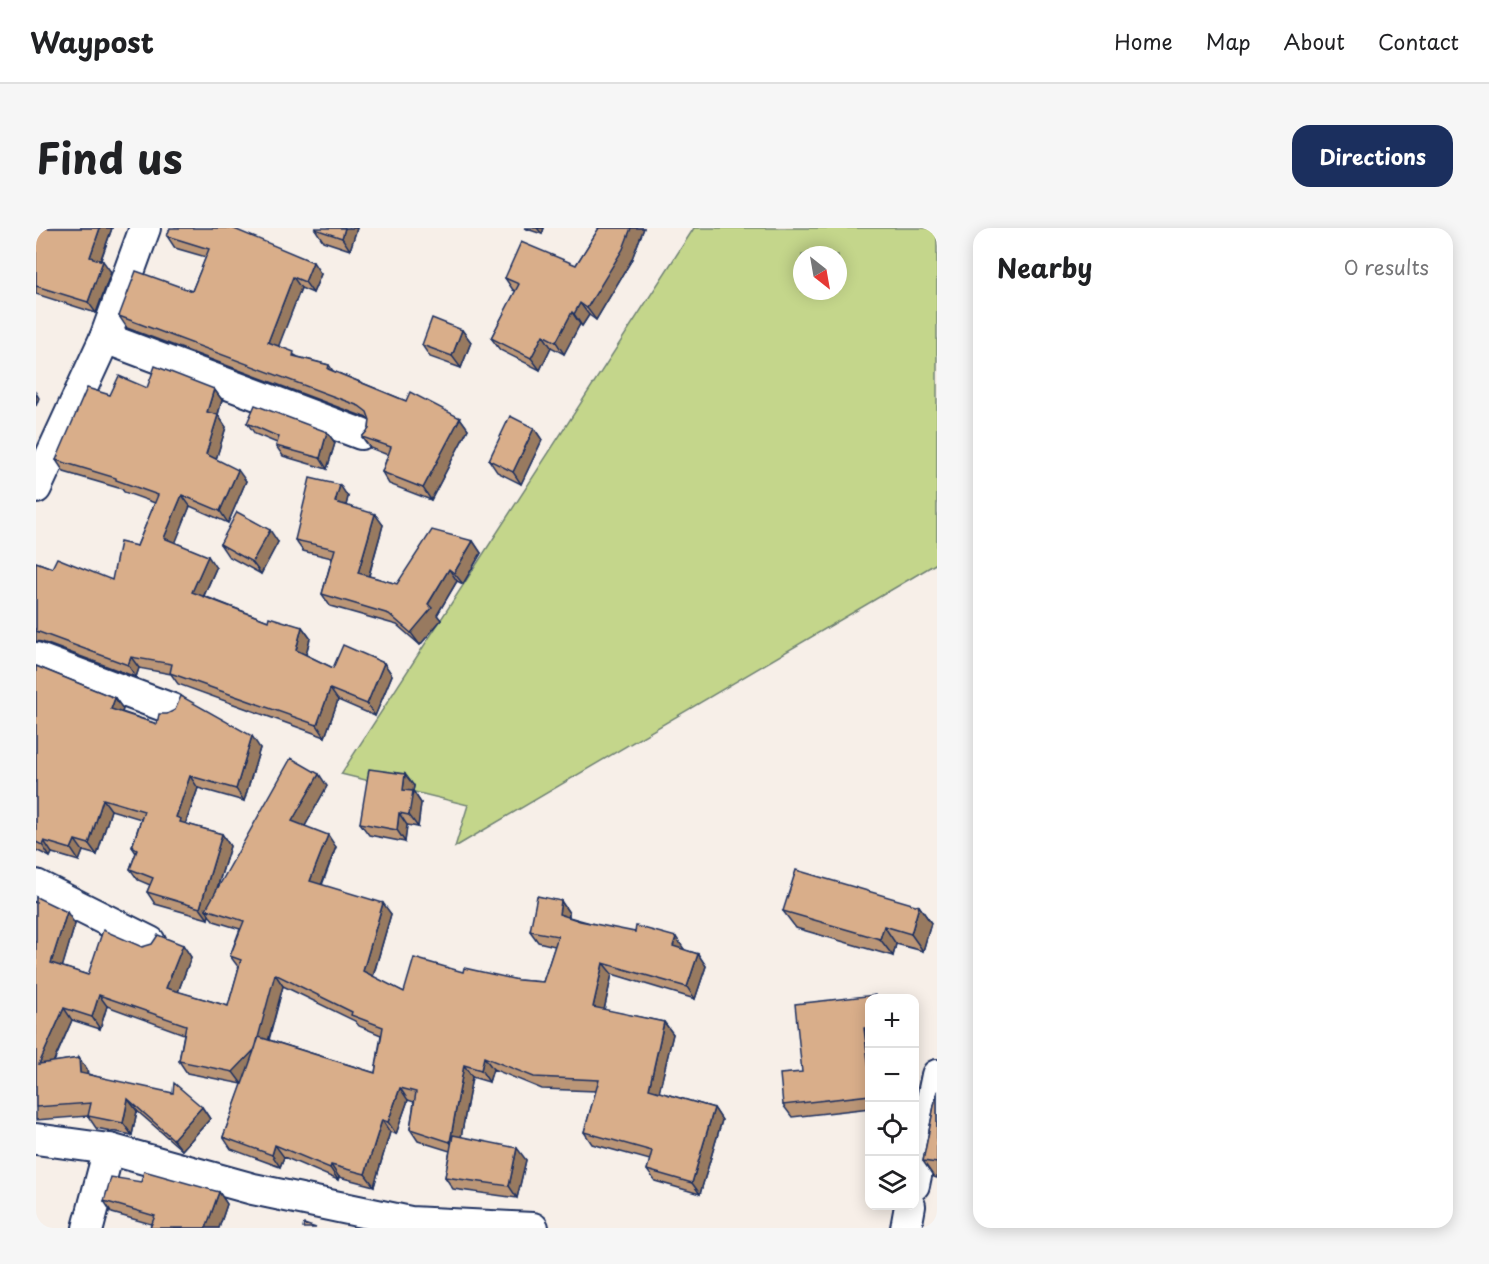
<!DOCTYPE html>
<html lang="en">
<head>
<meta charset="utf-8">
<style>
  body { margin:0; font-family:"Playpen Sans",sans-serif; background:#f6f6f6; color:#202124 }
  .controls { position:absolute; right:18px; bottom:18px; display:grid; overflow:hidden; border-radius:12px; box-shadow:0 3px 15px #0003 }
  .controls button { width:54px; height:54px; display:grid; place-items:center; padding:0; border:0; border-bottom:2px solid #e0e0e0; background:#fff; color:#202124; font:30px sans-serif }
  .compass { position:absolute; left:757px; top:18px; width:54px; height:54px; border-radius:50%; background:#fff; box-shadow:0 3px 15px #0003; rotate:149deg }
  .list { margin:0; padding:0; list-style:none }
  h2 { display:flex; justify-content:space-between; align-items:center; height:78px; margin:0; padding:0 24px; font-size:26px }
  h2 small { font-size:20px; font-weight:400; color:#757577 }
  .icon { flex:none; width:33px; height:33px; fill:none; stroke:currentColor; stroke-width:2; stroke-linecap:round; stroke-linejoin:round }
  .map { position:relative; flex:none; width:901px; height:1000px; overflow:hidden; border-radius:18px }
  header { display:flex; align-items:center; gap:36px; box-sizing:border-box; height:84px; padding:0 30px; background:#fff; border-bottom:2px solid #e0e0e0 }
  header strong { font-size:28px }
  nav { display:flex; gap:33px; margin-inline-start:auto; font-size:21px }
  .intro { display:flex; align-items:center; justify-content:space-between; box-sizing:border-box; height:144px; padding:0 36px }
  h1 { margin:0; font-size:42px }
  .button { padding:15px 27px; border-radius:18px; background:#1b2f5e; color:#fff; font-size:21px; font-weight:700 }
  main { display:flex; gap:36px; padding:0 36px }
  aside { flex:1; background:#fff; border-radius:18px; box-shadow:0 3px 15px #0003 }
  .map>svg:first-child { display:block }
  .green { fill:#c4d68b; stroke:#708274; stroke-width:1.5; fill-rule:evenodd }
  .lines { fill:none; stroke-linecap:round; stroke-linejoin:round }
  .street-casing { stroke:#1b2f5e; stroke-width:34 }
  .street { stroke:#fff; stroke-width:30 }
  .wall { fill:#bb9677; stroke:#1b2f5e; stroke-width:1.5; fill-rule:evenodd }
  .shaded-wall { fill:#987a61; stroke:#1b2f5e; stroke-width:1.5 }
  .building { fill:#d9ae8a; stroke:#1b2f5e; stroke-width:1.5 }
</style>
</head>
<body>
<header>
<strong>Waypost</strong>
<nav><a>Home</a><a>Map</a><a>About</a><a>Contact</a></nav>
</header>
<div class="intro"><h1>Find us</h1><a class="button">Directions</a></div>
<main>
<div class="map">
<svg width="901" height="1000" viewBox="0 0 901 1000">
  <rect width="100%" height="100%" fill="#f7efe8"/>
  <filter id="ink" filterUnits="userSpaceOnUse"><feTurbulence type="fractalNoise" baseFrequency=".0167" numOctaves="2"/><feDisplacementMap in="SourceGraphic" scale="12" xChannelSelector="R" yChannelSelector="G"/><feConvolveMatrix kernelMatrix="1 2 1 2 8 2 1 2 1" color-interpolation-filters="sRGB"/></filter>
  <g filter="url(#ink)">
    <path class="green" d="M658,0h243v335l-482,284 13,-42 -127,-31zM766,27h36v36h-36z"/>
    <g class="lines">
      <defs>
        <g id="street">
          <path d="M69,110l256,96"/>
          <path d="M0,260l69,-150 40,-110"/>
          <path d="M0,430l136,51"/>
          <path d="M0,657l114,57"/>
          <path d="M0,911l73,10 144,40 157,33 123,6"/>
          <path d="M878,957l23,-110"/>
          <path d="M52,1000l21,-79"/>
          <path d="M870,1000l4,-22"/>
        </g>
      </defs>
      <use href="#street" class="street-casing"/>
      <use href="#street" class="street"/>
    </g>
    <g class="wall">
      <path d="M0,0h76l-11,32 10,12 -15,41 -60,-19z"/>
      <path d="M321,0l-7,22 -27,-9 -8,-12z"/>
      <path d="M488,0h20l-2,6z"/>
      <path d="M562,0h46l-13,33 -35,59 -7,-5 -7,11 -2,-2 -16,30 -13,-7 -11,23 -40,-20 -9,-12 25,-47 -3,-1 -8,-12 71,-13 23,-36z"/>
      <path d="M131,8l154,38 -8,19 -12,-5 -23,58 20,11 31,8 4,6 73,30 54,17 8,11 -37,71 -42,-16 -7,-12 6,-17 -18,-7 -8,-11 7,-8 1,-9 -3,-2 -240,-90 -8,-12 73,-25 14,-34 -31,-9z"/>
      <path d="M426,102l9,12 -10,26 -31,-11 -8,-12z"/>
      <path d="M111,160l67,1 8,11 -4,15 8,12 -10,32 30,22 -18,42 -38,-17 -15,36 41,26 -12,28 64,25 34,6 8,11 -4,17 27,13 51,-5 8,12 -17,41 -37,-16 -13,37 -147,-53 -7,-10 -32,-6 -3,9 -94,-35 -6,-1v-79l16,6 60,12 25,-34 18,-43 -31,-11 -2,-3 -58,-17 -8,-12 54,-65z"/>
      <path d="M211,195l80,9 8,11 -8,26 -44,-13 -7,-10 1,-3 -22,-9z"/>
      <path d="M498,200l8,12 -21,44 -24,-12 -8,-12z"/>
      <path d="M312,269l-2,8 37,20 -14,51 28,8 76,-43 8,12 -18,31 -6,-3 -20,34 4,5 -21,25 -23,-20 -67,-19 -8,-12 10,-36 -29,-7 -8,-11z"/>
      <path d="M242,314l-17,32 -33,-18 -8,-12z"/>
      <path d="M0,438l79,32 8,11 -1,3 35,12 103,24 -16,53 -46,-13 -12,36 36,10 8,12 -13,43 110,-103 -22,40 31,21 -14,38 69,29 -18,63 31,15 59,-20 55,8 25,2 12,-36 -17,-4 -8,-11 31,-30 8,12v4l115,32v1l14,4 8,12 -11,33 -83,-25 -8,36 60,12 9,12 -14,58 55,16 8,12 -22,74 -45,-13 -8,-11 3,-10 -58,-16 -8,-12 12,-41 -54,-2 -49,-20 -4,13 -17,-5 -11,60 65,23 -9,38 -64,-9 -8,-12 5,-26 -32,-10 -8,-12 4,-27 -6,-2 -12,34 -6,-2 -16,54 -35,-9 -1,3 -54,-23 -4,10 -49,-18 -8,-12 20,-54 -1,1 -55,-11 -8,-12 5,-27 -77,-28 -7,23 -28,-9 -18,42 25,-4 8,12 1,4 114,33 8,12 -28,31 -45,-39 -5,24 -36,-7 -8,-12 -52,4v-223l39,27 -13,43 26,8 54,-28 41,-2 8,12 -13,35 50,14 11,-38 -9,-12 10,-27 -26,-8 -5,-6 -1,4 -53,-15 -8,-12 3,-7 -12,-5 -8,-11 6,-16 -4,-6 9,-28 -30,-9 -14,45 -14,-4 -4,10 -27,-8 -2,4 -14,-7zM247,758l72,35 4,5 22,9 -6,38 -106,-33z"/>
      <path d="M378,558l-1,5 8,12 -3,24 -11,-2 -2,17 -36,-7 -9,-12z"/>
      <path d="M883,678l12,17 -8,28 -27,-7 -3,12 -97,-28 -13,-17z"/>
      <path d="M834,771v109l-78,9 -9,-12z"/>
      <path d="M901,863v87l-3,-1 -11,-16z"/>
      <path d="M105,954l78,10 8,12 -8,24h-69l1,-4 -39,-11 -8,-12z"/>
    </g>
    <g class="shaded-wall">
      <path d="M64,0h12l-14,39 -8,-10z"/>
      <path d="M309,0h12l-7,22 -8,-12z"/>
      <path d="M501,0h7l-2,6z"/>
      <path d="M595,0h13l-13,33 -35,59 -9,-12z"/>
      <path d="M67,33l8,11 -15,41 -8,-11z"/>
      <path d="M277,34l8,12 -8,19 -8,-11z"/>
      <path d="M257,49l8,11 -25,65 -8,-11z"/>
      <path d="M544,75l9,12 -7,11 -8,-12z"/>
      <path d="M536,84l8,12 -16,30 -8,-12z"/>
      <path d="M426,102l9,12 -10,26 -9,-12z"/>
      <path d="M507,107l8,12 -11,23 -9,-12z"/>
      <path d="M178,161l8,11 -7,24 -8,-12z"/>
      <path d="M0,165l3,5 -3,8z"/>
      <path d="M182,187l8,12 -12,39 -8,-12z"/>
      <path d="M424,190l8,11 -37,71 -8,-12z"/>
      <path d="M498,200l8,12 -21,44 -8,-12z"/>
      <path d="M291,204l8,11 -8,26 -7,-11z"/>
      <path d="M202,242l8,11 -18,42 -8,-12z"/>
      <path d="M304,257l8,12 -4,17 -9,-12z"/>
      <path d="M146,267l8,11 -17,43 -9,-11z"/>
      <path d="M339,286l8,11 -17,60 -8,-12z"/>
      <path d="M234,302l8,12 -17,32 -9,-12z"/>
      <path d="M437,313l8,12 -18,31 -9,-11z"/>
      <path d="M172,328l8,12 -16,36 -8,-12z"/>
      <path d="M413,341l8,12 -20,34 4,5 -21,25 -9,-12z"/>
      <path d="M266,399l8,11 -6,24 -8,-12z"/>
      <path d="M95,429l8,11 -3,9 -8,-12z"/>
      <path d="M348,435l8,12 -17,41 -8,-12z"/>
      <path d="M294,461l8,11 -13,37 -8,-12z"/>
      <path d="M79,470l8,11 -4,11 -8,-11z"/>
      <path d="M216,508l8,12 -16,53 -8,-12z"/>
      <path d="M283,546l8,12 -26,47 -9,-12z"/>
      <path d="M369,546l9,12 -1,5 8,12 -3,24 -9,-12 -6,-25z"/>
      <path d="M154,548l8,12 -13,37 4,6 -13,-14z"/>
      <path d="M67,571l8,11 -14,45 -8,-11z"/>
      <path d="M363,585l8,12 -2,17 -8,-12z"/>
      <path d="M186,606l8,12 -20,65 -4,-2 3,6 -1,4 -8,-11z"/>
      <path d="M292,607l8,12 -18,46 -8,-12z"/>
      <path d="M39,612l8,11 -4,10 -8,-12z"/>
      <path d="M8,613l8,12 -2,4 -8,-12z"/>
      <path d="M525,673l8,12 -2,13 -8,-12z"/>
      <path d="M347,675l8,11 -20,69 -8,-12z"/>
      <path d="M883,678l12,17 -8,28 -12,-17z"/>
      <path d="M31,684l8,12 -15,51 -9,-12z"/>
      <path d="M848,698l12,18 -3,12 -13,-17z"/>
      <path d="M640,709l8,12 -3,9 -8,-12z"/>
      <path d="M147,717l8,12 -16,43 -9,-12z"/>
      <path d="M662,726l8,12 -11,33 -8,-12z"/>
      <path d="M567,735l9,11 -10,45 -9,-12z"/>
      <path d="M239,746l8,12 -20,74 -21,24 -9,-12z"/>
      <path d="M63,767l8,11 -7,23 -8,-12z"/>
      <path d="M28,780l8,12 -25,56 -8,-12z"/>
      <path d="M628,794l9,12 -16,67 -8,-12z"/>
      <path d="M828,800l6,7v43z"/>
      <path d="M448,829l9,12 -4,13 -8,-12z"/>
      <path d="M43,830l8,12 1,15 -8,-12z"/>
      <path d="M428,837l8,12 -14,77 -8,-12z"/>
      <path d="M364,860l8,12 -12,34 -8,-12z"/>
      <path d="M92,871l9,12 -5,24 -9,-12z"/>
      <path d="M166,879l8,12 -28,31 -9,-11z"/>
      <path d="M678,880l8,12 -22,74 -8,-11z"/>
      <path d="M346,892l8,12 -16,54 -9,-12z"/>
      <path d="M239,917l9,12 -4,10 -8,-12z"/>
      <path d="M481,920l9,12 -9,38 -8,-12z"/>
      <path d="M295,937l8,12 -1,3 -8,-12z"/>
      <path d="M183,964l8,12 -8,24h-13z"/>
    </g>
    <g class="building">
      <path d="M0,0h64l-10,29 13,4 -15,41 -52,-16z"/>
      <path d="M134,0h62l81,34 -8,20 -12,-5 -25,65 26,10 -1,4 36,9 -1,4 78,32 4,-9 50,26 -37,70 -41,-16 9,-25 -29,-10 7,-8 1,-9 -3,-8 -8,-6 -240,-90 17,-45 56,20 17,-42 -42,-13z"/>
      <path d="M279,0h30l-3,10 -27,-9z"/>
      <path d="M563,0h32l-8,21 -36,59 -7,-5 -6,11 -2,-2 -16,30 -13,-7 -12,23 -40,-20 28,-54 -14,-6 16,-36 55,23z"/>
      <path d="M396,90l30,12 -10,26 -30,-11z"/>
      <path d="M119,138l59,23 -7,23 11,3 -12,39 32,16 -18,41 -38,-16 -18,43 44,18 -16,36 76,29 1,-4 33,10 -6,23 37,18 10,-23 41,18 -17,41 -37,-15 -13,36 -147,-52 2,-9 -41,-7 -3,8 -92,-34v-69l16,6 5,-10 55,22 8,-38 17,4 21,-51 -42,-15v-2l-60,-18 31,-72 23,7 9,-19 28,12z"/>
      <path d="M219,177l72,27 -7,26 -44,-12 3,-9 -32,-14z"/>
      <path d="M474,188l24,12 -21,44 -24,-12z"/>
      <path d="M274,250l30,7 -5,17 40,12 -17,59 39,11 35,-54 41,11 -19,32 -5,-4 -21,35 4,4 -21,25 -22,-19 -67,-20 13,-45 -40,-9z"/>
      <path d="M201,284l33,18 -18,32 -32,-18z"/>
      <path d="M0,438l79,32 -4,11 46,15 2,-10h8l8,-4 6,-14 71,40 -16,53 -46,-13 -14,41 5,2 -1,3 42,12 -22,74 -53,-16 6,-14 -23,-9 7,-19 -5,-3 12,-36 -41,-12 -14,45 -14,-4 -4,9 -27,-8 -2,4 -6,-3z"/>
      <path d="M255,530l28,16 -27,47 36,14 -18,46 73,22 -20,68 41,21 10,-34 49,14 1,-4 54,12 25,2 15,-46 -28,-5 7,-35 24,5 -2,13 21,7 55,11 1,-6 40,11 -3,9 25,8 -11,33 -84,-24 -10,44 71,15 -15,67 65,19 -22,75 -45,-13 5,-19 -68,-19 15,-52 -65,-3 -50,-20 -3,13 -17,-5 -14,77 -40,-13 6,-37 -16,-4 -12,34 -6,-2 -17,54 -34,-9 -1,3 -55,-23 -3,10 -49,-18 36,-100 116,36 8,-46 -32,-12 1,-3 -77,-38 -20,75 -22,23 -54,-11 7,-36 -87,-30 -7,22 -28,-9 -25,56 40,-6 1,15 93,20 1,-10 28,24 -29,32 -45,-40 -5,24 -35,-7 3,-13 -55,4v-210l31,15 -16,51 37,12 15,-45 39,17 10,-3 6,-9 25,10 -17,43 62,18 13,-46 -11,-4 14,-35 -38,-12z"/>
      <path d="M333,541l36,5 -2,16 10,1 -4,24 -10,-2 -2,17 -37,-7z"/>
      <path d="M760,642l123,36 -8,28 -27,-8 -4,13 -97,-28z"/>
      <path d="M839,767v4h-5v28l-6,1 6,50v17l-87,10 -3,-31 22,-2 -7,-68z"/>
      <path d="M901,863v72l-14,-2z"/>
      <path d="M417,907l64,13 -8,38 -64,-9z"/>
      <path d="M108,943l75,21 -13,36h-56l5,-12 -51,-15 7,-24 30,5z"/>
      <path d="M268,996l12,4h-13z"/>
    </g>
  </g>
</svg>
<div class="controls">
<button>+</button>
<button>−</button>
<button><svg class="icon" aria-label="locate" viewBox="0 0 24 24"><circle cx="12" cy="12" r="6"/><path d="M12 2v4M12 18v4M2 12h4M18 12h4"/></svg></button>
<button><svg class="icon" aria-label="layers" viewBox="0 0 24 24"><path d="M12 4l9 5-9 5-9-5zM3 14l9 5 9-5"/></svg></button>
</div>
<svg class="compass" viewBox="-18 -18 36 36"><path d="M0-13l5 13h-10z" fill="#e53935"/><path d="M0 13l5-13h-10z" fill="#757577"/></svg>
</div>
<aside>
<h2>Nearby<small>0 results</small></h2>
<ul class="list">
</ul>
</aside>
</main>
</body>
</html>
